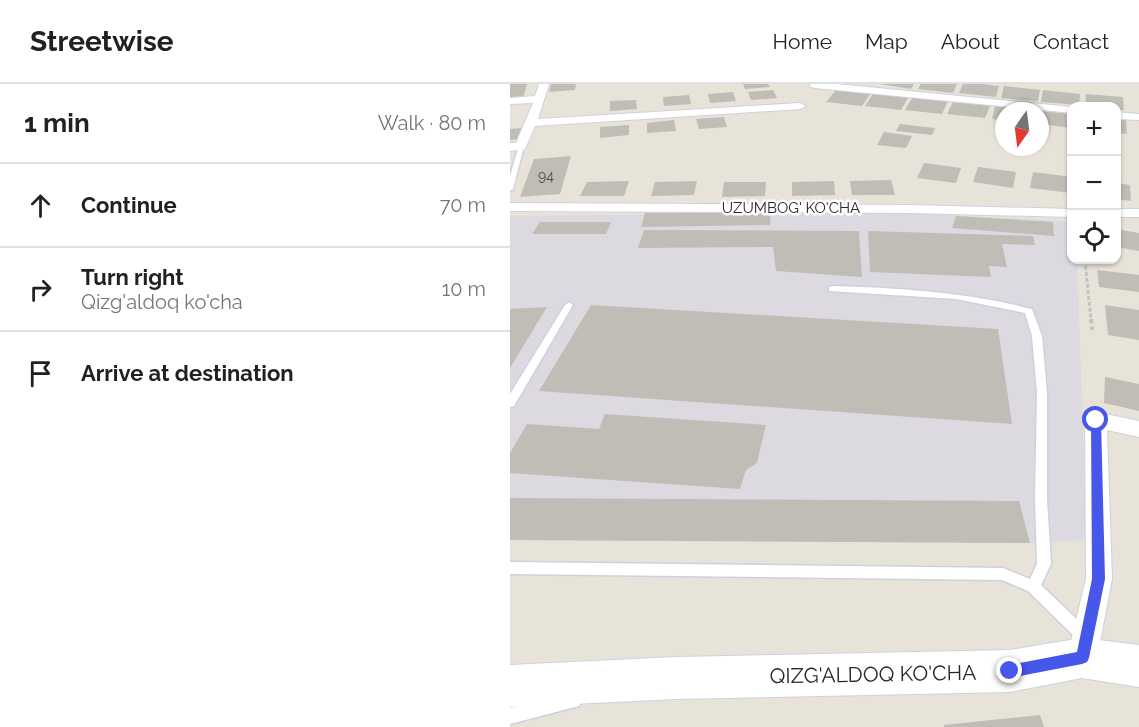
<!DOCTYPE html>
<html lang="en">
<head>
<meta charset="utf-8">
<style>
  body { margin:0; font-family:Raleway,sans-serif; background:#f2f2f2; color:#202124 }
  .controls { position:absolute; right:18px; top:18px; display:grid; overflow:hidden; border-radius:12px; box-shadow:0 2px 4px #0004 }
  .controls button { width:54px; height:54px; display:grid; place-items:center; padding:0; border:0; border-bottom:2px solid #e0e0e0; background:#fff; color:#202124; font:30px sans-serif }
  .compass { position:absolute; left:485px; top:18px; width:54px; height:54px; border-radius:50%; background:#fff; box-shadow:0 2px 4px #0004; rotate:194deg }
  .stop { position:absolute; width:18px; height:18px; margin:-14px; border:4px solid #4657e9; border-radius:50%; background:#fff }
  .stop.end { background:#4657e9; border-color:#fff; box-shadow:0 2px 6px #0008 }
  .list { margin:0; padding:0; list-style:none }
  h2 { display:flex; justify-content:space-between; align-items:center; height:78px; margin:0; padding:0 24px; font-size:26px }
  h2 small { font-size:20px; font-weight:400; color:#757577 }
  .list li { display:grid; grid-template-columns:39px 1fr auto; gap:18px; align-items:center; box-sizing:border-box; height:84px; padding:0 24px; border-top:2px solid #e0e0e0 }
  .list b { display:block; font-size:22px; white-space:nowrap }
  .list p { margin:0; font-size:20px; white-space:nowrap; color:#757577 }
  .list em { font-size:20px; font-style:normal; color:#757577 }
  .icon { flex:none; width:33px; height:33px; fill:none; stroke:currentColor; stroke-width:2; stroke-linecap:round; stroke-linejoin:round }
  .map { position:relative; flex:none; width:629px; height:643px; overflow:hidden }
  header { display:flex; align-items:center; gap:36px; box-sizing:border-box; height:84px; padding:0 30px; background:#fff; border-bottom:2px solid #e0e0e0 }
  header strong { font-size:28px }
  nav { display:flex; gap:33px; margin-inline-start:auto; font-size:21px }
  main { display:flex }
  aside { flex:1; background:#fff }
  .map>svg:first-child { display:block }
  .industrial { fill:#dcd9e1 }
  .building { fill:#c0bdb6 }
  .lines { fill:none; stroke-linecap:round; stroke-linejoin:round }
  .lane-casing { stroke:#cfd0df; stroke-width:3 }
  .street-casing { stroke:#cfd0df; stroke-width:2 }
  .secondary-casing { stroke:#cfd0df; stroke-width:2 }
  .path-far1 { stroke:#c3c3c3; stroke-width:3; stroke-dasharray:4 2; stroke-linecap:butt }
  .path { stroke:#c3c3c3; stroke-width:4; stroke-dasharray:4.5 3; stroke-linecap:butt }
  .lane { fill:#fff; fill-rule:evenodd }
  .street { fill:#fff; fill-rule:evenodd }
  .secondary { fill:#fff; fill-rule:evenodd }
  .route { fill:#4657e9 }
  .labels { text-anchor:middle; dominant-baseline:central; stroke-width:5; stroke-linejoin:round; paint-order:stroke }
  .far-number-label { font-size:14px; fill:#4d4c4b }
  .far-street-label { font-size:15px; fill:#272727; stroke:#fff }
  .near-street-label { font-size:21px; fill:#272727; stroke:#fff }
</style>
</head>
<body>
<header>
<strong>Streetwise</strong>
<nav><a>Home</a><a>Map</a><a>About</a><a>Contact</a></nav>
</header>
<main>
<aside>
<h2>1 min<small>Walk · 80 m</small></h2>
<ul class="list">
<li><svg class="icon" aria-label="ahead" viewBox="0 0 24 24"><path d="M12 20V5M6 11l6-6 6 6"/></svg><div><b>Continue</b></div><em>70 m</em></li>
<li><svg class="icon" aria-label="right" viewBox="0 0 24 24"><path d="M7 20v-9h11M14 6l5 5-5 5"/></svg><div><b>Turn right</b><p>Qizg'aldoq ko'cha</p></div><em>10 m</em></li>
<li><svg class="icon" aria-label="arrive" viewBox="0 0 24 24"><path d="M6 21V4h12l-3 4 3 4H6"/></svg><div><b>Arrive at destination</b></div></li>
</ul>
</aside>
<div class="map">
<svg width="629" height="643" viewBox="0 0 629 643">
  <rect width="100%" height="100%" fill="#e8e3d9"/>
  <path class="industrial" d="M367,128l194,9 1,39h5l10,280 -57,3 -520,-3v-324z"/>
  <g class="building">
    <path d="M0,0h17l-4,14 -13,1z"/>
    <path d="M41,0h25l-1,6 -26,2z"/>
    <path d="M233,0h25l2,3 -25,2z"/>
    <path d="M370,0h34l-3,5z"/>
    <path d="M411,0h36l-4,9 -35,-4z"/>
    <path d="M453,0h20l16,2 -3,11 -37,-4z"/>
    <path d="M494,2l36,4 -2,11 -37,-3z"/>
    <path d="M263,6l4,8 -26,2 -3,-8z"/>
    <path d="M326,6l34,4 -8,12 -36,-4z"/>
    <path d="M533,6l37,4 -1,11 -38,-3z"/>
    <path d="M223,8l3,9 -26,2 -2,-9z"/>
    <path d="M363,10l35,4 -7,12 -36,-4z"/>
    <path d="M576,10l37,3 1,13 -8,-1v-3h-31z"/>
    <path d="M179,11l2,9 -27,2 -1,-9z"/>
    <path d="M402,14l36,3 -6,13 -37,-4z"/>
    <path d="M126,16l1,9 -27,2v-10z"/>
    <path d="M443,18l37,4 -5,12 -38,-4z"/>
    <path d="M485,22l32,3v2h-23v9l-12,-1z"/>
    <path d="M530,27l32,3v14l-32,-4z"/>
    <path d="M214,33l3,10 -28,2 -3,-10z"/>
    <path d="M606,35l10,1 1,14 -11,-1z"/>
    <path d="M164,36l2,11 -29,2v-10z"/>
    <path d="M390,40l35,4 -3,7 -36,-4z"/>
    <path d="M119,41v10l-29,3v-11z"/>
    <path d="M12,44l-3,11 -9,1v-11z"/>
    <path d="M374,48l28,4 -6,12 -29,-3z"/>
    <path d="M61,72l-11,38 -40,3 14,-38z"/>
    <path d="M414,79l37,5 -5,15 -39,-5z"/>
    <path d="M468,83l38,5 -3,16 -40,-6z"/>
    <path d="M523,88l39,5 -1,16 -41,-5z"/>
    <path d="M381,96l4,15h-43l-2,-14z"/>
    <path d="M119,97l-5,15h-44l7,-14z"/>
    <path d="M187,97l-3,14 -43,1 4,-14z"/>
    <path d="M324,97l1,14 -43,1v-14z"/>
    <path d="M214,98h42l-1,14 -43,1z"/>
    <path d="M606,99l14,2 1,16 -15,-2z"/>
    <path d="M261,127l-1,14 -129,2 4,-14z"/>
    <path d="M446,132l97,6 1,14 -102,-8z"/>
    <path d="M30,138h71l-5,12h-74z"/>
    <path d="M606,145l23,4v18l-23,-4z"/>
    <path d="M134,146l215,1 3,46 -86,-6 -3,-24 -135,1z"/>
    <path d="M358,147l165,5 2,9 -33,-1 5,23 -18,-1 2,11 -121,-5z"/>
    <path d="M587,186l42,5v17l-40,-5z"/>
    <path d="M81,221l407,24 14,95 -473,-33z"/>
    <path d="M595,221l34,5v30l-31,-5z"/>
    <path d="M37,223l-37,61v-59z"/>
    <path d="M595,293l34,7v27l-35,-8z"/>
    <path d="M95,330l161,11 -9,38 -11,7 -6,19 -230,-16v-20l17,-29 72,5z"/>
    <path d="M0,414l509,3 11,42 -520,-3z"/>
    <path d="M530,631l4,12h-100v-2z"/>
  </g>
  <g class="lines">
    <defs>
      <g id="lane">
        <path d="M9,61l5,1 -11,43 -3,2v-15z"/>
        <path d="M322,202c68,2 134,6 200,23l10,27 5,57v106l4,65 -10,21 48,46 2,5 -2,5 -5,2 -5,-2 -51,-50 -26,-11 -492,-6v-12l493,6 27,11 7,-15 -2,-65 2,-106 -5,-57 -7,-23 -69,-14 -127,-8v-4z"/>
        <path d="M59,218l4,3 -59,101 -4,1v-13l55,-89z"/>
        <path d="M64,609l5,3 3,5 -3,5 -69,18v-16z"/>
      </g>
      <g id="street">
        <path d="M29,0h10l-11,35 262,-16 6,3 -6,3 -265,17 -10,23 -15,2v-8h6l17,-40 -23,1v-6l25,-2z"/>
        <path d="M300,0h27l235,23v6l-257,-25 -4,-1z"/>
        <path d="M606,28l23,2v6l-23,-1z"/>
        <path d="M0,119l401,2 161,4v8l-161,-4 -401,-2z"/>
        <rect x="606" y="125" width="23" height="8"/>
        <path d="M586,328l43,9v16l-32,-7 5,149 -15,79 -5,10 -10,4 -10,-4 -5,-10 19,-79 -1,-159 3,-5z"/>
      </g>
      <path id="secondary" d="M572,554l57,7v42l-57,-9 -72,14 -334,7 -166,8v-42l166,-8 334,-7z"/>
    </defs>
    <use href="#lane" class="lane-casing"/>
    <use href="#street" class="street-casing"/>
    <use href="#secondary" class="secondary-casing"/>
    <path class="path-far1" d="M575,176l6,60"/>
    <path class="path" d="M581,235l1,11"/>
    <use href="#lane" class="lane"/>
    <use href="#street" class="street"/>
    <use href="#secondary" class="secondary"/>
  </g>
  <path class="route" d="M586,332l5,4 4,159 -16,79 -2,4 -5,2 -72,14 -5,-2 -2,-5 2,-4 5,-2 67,-13 15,-73 -1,-159z"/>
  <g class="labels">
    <g class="far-number-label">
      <text x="36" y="92">94</text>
    </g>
    <g class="far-street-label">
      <text x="281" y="124">UZUMBOG' KO'CHA</text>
    </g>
    <g class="near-street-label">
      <text transform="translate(363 590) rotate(-1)">QIZG'ALDOQ KO'CHA</text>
    </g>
  </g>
</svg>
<div class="controls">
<button>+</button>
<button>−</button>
<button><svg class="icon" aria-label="locate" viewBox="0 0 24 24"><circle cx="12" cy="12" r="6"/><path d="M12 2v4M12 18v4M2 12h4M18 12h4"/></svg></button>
</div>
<svg class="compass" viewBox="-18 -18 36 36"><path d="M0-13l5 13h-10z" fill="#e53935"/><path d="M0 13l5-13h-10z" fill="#757577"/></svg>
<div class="stop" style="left:586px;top:336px"></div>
<div class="stop end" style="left:500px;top:587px"></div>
</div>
</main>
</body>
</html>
